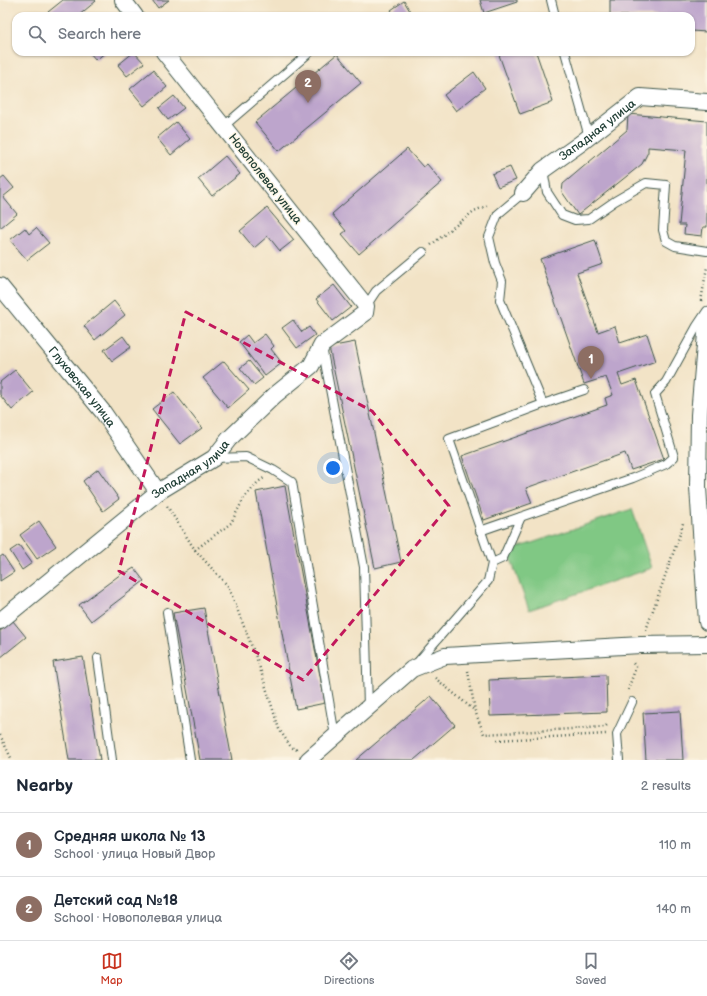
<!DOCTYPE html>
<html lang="en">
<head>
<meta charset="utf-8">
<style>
  body { margin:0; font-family:"Balsamiq Sans",sans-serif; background:#f6f6f7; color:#1f2937 }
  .you { position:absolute; left:333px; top:468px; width:14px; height:14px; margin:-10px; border:3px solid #fff; border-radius:50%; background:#1a73e8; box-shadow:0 0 0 6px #1a73e833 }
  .badge { display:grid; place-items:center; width:26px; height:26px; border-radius:50%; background:#c8321e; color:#fff; font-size:13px; font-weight:700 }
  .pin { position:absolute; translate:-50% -33px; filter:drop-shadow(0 1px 2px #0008) }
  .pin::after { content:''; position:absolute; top:21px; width:14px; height:12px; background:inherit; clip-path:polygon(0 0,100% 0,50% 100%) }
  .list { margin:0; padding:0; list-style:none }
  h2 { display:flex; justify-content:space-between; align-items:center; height:52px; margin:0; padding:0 16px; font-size:17px }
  h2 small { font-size:13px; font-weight:400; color:#747a83 }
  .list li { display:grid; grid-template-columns:26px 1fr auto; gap:12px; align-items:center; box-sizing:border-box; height:64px; padding:0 16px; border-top:1px solid #e0e1e3 }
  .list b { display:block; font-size:15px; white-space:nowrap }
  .list p { margin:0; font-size:13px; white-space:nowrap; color:#747a83 }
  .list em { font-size:13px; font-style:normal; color:#747a83 }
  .icon { flex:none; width:22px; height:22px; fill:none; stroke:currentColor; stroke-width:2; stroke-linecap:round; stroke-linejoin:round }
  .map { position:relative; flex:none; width:707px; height:760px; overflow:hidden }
  .search { position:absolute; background:#fff; box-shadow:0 1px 3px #0004; left:12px; right:12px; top:12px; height:44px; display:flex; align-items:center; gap:10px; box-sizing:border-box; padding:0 14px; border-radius:12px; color:#747a83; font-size:15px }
  .sheet { height:180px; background:#fff }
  nav { display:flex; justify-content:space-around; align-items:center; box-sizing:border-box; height:56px; border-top:1px solid #e0e1e3; background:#fff; font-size:11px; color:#747a83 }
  nav a { display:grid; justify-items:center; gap:2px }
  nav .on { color:#c8321e }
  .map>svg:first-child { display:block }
  .green { fill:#80c884; stroke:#50825c }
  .building { fill:#bda5cc }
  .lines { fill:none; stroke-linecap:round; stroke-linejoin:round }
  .service-casing { stroke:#3f564a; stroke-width:10 }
  .minor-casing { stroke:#3f564a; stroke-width:18 }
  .path { stroke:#3f564a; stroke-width:2.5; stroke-dasharray:1 3; stroke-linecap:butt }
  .service { stroke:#fff; stroke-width:8 }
  .minor { stroke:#fff; stroke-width:16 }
  .marked { fill:none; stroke:#c2185b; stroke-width:3; stroke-dasharray:8 5; stroke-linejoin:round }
  .labels { text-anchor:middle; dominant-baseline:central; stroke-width:3; stroke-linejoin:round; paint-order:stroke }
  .street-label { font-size:12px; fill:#1f3d34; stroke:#fcf5e5 }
</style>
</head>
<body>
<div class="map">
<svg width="707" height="760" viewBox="0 0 707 760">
  <rect width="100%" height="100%" fill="#fcf5e5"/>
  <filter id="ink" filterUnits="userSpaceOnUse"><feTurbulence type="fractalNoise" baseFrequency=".025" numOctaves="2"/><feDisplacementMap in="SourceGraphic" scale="8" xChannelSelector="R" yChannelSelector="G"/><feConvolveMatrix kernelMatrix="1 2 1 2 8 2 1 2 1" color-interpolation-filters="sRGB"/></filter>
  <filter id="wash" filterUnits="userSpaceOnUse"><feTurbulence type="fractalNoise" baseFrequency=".012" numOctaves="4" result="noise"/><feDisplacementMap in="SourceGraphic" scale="16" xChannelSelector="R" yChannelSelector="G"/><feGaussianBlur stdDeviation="0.9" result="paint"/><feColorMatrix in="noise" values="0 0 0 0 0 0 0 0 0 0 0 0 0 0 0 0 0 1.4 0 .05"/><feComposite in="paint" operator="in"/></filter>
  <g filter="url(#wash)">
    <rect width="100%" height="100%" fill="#f2e3c6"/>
    <path class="green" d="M632,509l20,59 -123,42 -21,-59z"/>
    <g id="blocks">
      <g class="building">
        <path d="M63,0h32l1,1 -18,15h-27l-3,-4z"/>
        <path d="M152,0h17l-11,8z"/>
        <path d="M480,0h37v2l-33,11z"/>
        <path d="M610,0h97v32l-16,-1v-15h-81z"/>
        <path d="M404,1l9,15h-18l-4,-6z"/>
        <path d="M89,52h17l-10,8z"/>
        <path d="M134,52l10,11 -17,13 -9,-11z"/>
        <path d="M498,52h38l17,50 -33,12z"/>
        <path d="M337,54l24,29 -82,68 -24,-29z"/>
        <path d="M153,70l14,17 -23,19 -14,-17z"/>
        <path d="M474,72l11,16 -29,23 -12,-16z"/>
        <path d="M174,96l10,12 -16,12 -9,-12z"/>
        <path d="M628,114l79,7v106h-4l-1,9 -18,-2 1,-9h-6l7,-75 -38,-3v5l-6,12 -64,51 -16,-23 1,-8 64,-54z"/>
        <path d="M176,122l14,17 -19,16 -14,-17z"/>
        <path d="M407,149l16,18 4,-3 15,18 -83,72 -17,-20 4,-3 -14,-17z"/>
        <path d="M225,156l15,18 -28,22 -14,-17z"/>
        <path d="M510,167l6,13 -18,7 -6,-13z"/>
        <path d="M4,176l10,12 -11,9 14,17 -17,14v-49z"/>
        <path d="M267,208l27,32 -14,11 -12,-15 -14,12 -14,-17z"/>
        <path d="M25,228l4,6 7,-6 13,15 -22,17 -17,-20z"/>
        <path d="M595,240l8,24 -26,9 21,59 17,-6 5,17 27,-9 9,27 -38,13 4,11 14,-5 28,79 -33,11 -6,-17 -99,35 6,15 -48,17 -22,-64 145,-51 -2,-7 8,-3 -7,-18 -22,7 -44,-125z"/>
        <path d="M334,285l17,22 -18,14 -17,-22z"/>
        <path d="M114,301l11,14 -30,25 -11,-14z"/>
        <path d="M293,320l9,12 7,-5 6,8 -18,13 -15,-20z"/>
        <path d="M265,334l9,12 -3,3 11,14 -17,13 -26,-34 8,-7 6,8z"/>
        <path d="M123,336l8,11 -19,14 -8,-11z"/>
        <path d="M355,342l46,220 -26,6 -46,-221z"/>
        <path d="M224,361l25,29 -21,18 -25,-30z"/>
        <path d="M249,361l14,17 -9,7 -14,-17z"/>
        <path d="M15,370l18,22 -21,18 -12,-15v-13z"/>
        <path d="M174,392l28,36 -22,16 -28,-35z"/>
        <path d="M98,469l21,30 -16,12 -20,-30z"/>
        <path d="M285,486l40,217 -29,6 -40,-217z"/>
        <path d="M39,521l17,25 -19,13 -17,-24z"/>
        <path d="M19,545l13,18 -10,7 -12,-19z"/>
        <path d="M3,555l11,17 -14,9v-24z"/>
        <path d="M134,568l10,13 -53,40 -12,-16 46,-34 1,2z"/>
        <path d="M204,608l28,152h-32l-27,-147z"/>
        <path d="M13,621l13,16 -26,21v-27z"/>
        <path d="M83,657l17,103h-31l-16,-98z"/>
        <path d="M606,675l1,37 -117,4 -1,-36z"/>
        <path d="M431,696l24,29 -41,35h-58z"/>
        <path d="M680,711l3,49h-37l-3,-47z"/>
      </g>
    </g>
  </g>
  <g filter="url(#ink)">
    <use href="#blocks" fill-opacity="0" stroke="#3f564a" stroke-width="1"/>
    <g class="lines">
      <defs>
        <g id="service">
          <path d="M551,0l4,16"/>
          <path d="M565,52l24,85"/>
          <path d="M224,126l86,-74"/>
          <path d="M543,170l4,22 15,23 13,5 14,-1 26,-18 31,-18 20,2 -3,45 3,11 9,5 32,5"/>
          <path d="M523,193l-25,21 -9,23 6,26 7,18 -2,19 43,104"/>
          <path d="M366,306l10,-15 47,-39"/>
          <path d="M322,347l42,220 4,140"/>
          <path d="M215,458l31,-1 27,13 19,12 43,254"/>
          <path d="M480,531l153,-53 33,-14 8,-7 -19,-63 11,-12 31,-56 10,-15"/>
          <path d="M492,563l11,-5 18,-41"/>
          <path d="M167,612l23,148"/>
          <path d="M98,658l14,102"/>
          <path d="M416,664l72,-83 4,-18 -43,-124 94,-35 41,-14"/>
          <path d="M619,760l-2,-26 15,-32"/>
        </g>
        <g id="minor">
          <path d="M123,0l12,16"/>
          <path id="s1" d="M523,193l20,-23 38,-27 59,-46 67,5"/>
          <path id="s2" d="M0,286l103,126 55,80"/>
          <path d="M707,322l-8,93 -1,72 9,135"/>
          <path id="s3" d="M0,621l158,-129 56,-34 15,-19 46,-44 36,-29 11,-21 43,-32 1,-7 -202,-254"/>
          <path d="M308,760l104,-91 33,-13 196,-11 66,-1"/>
        </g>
      </defs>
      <use href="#service" class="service-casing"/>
      <use href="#minor" class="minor-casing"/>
      <g class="path">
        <path d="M431,245l43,-34 15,-6"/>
        <path d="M701,301l6,-34"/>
        <path d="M167,506l28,44 33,36 30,76 21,67 12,18 6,3"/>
        <path d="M195,550l36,-27 13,-25 14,-16 6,-4"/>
        <path d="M646,630l35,-99 2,-8"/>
        <path d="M468,671l7,40 9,23 121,-7 2,-2"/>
        <path d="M435,678l39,32"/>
        <path d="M628,690l8,-23 -4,-5"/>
        <path d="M0,735l12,25"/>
        <path d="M497,740l109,-6"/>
      </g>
      <use href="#service" class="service"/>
      <use href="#minor" class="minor"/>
    </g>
  </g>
  <path class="marked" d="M186,312l186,99 77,95 -146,174 -184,-109z"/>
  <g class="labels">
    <g class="street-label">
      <text stroke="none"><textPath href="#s1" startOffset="98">Западная улица</textPath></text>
      <text transform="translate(265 179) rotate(52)">Новополевая улица</text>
      <text stroke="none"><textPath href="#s2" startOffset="130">Глуховская улица</textPath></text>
      <text stroke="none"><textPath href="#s3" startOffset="244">Западная улица</textPath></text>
    </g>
  </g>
</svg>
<div class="you"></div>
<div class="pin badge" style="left:591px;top:379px;background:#8d6e63">1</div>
<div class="pin badge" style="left:308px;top:103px;background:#8d6e63">2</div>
<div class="search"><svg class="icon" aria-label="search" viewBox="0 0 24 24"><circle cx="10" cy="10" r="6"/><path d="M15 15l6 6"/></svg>Search here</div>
</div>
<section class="sheet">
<h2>Nearby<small>2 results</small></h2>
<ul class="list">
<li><span class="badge" style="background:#8d6e63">1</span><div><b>Средняя школа № 13</b><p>School · улица Новый Двор</p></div><em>110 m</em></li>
<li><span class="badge" style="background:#8d6e63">2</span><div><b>Детский сад №18</b><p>School · Новополевая улица</p></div><em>140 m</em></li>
</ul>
</section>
<nav>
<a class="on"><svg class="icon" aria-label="map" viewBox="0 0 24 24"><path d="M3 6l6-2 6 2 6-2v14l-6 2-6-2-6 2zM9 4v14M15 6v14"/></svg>Map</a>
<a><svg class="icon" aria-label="directions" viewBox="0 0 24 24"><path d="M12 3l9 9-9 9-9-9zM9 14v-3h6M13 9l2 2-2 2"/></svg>Directions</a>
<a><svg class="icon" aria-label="saved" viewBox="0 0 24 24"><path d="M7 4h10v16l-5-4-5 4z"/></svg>Saved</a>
</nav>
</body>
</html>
